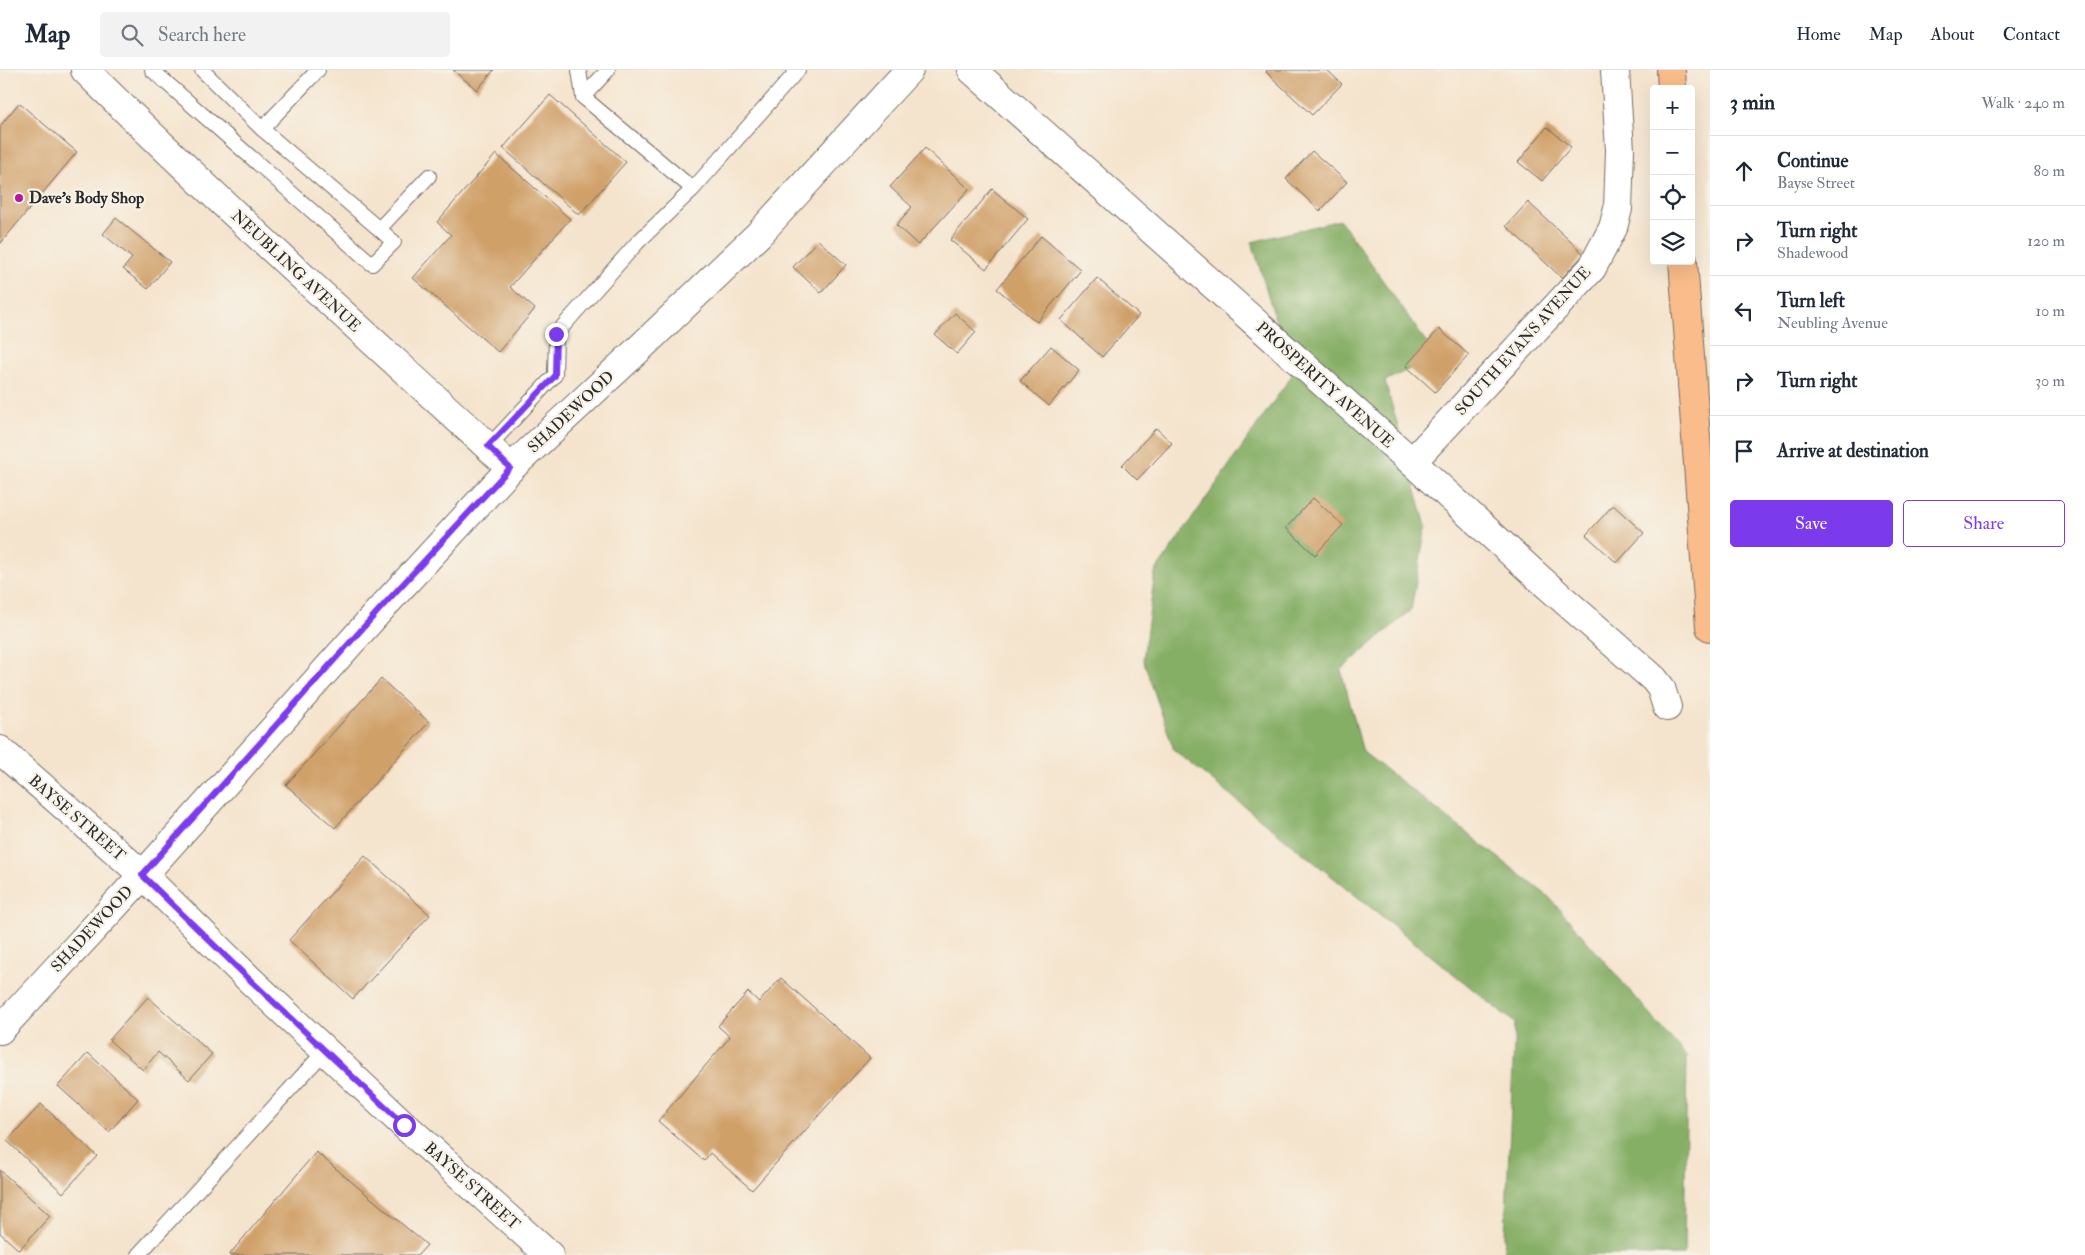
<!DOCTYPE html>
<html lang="en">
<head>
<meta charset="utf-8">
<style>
  body { margin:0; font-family:"IM FELL Double Pica",serif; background:#f2f2f3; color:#1f2937 }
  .controls { position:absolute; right:15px; top:15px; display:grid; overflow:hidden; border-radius:5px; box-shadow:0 5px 20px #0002 }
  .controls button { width:45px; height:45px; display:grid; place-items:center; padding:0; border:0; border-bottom:1px solid #e0e1e3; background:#fff; color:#1f2937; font:25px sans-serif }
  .stop { position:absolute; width:15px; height:15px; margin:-11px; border:4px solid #7c3aed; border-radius:50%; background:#fff }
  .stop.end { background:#7c3aed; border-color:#fff; box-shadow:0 1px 5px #0008 }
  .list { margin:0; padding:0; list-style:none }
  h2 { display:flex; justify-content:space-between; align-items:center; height:65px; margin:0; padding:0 20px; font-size:21px }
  h2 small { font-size:16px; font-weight:400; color:#747a83 }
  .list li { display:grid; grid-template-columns:32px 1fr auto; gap:15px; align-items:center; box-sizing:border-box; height:70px; padding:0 20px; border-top:1px solid #e0e1e3 }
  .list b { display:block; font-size:19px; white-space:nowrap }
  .list p { margin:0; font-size:16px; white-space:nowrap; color:#747a83 }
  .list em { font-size:16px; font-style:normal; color:#747a83 }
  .actions { display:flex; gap:10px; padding:15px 20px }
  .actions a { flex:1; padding:11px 0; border:1px solid #7c3aed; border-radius:5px; text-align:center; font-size:18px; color:#7c3aed }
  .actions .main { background:#7c3aed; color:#fff }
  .icon { flex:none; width:28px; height:28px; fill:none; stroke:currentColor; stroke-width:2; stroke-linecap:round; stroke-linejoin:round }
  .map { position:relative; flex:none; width:1710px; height:1185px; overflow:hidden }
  header { display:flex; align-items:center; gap:30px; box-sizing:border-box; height:70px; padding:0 25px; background:#fff; border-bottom:1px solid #e0e1e3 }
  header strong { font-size:24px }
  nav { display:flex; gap:28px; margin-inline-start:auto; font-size:18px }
  .search { width:350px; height:45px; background:#f2f2f3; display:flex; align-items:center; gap:12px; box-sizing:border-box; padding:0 18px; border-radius:5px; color:#747a83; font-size:19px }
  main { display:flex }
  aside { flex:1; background:#fff }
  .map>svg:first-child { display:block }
  .forest { fill:#86af66; stroke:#586d48 }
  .building { fill:#d0a069 }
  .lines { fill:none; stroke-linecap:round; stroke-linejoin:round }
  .lane-casing { stroke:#726c64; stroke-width:16 }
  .street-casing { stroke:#726c64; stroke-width:30 }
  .highway-casing { stroke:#726c64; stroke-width:30 }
  .lane { stroke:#fff; stroke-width:14 }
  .street { stroke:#fff; stroke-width:28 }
  .highway { stroke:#f9bc8a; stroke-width:28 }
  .route { stroke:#7c3aed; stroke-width:6 }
  .poi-dot { fill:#b5179e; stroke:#f7f3e8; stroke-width:2 }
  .labels { text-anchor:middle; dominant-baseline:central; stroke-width:4.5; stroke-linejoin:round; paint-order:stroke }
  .poi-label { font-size:16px; font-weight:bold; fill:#2b2b2b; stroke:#f7f3e8; text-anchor:start }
  .street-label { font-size:16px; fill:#2b2b2b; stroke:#f7f3e8 }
</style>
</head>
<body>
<header>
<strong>Map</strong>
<div class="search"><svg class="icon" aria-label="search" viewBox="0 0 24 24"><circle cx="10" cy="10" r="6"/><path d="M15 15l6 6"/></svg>Search here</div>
<nav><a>Home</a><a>Map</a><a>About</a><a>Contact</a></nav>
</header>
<main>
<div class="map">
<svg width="1710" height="1185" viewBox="0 0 1710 1185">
  <rect width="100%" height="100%" fill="#f7f3e8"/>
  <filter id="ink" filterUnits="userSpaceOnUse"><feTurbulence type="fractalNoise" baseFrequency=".02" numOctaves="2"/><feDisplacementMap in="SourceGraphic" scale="10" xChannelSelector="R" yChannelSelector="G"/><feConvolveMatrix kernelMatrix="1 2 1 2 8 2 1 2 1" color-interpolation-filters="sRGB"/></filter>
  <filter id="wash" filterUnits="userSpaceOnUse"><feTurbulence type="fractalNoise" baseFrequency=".0096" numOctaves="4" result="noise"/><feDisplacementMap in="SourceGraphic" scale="20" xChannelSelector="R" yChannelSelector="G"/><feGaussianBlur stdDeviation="1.12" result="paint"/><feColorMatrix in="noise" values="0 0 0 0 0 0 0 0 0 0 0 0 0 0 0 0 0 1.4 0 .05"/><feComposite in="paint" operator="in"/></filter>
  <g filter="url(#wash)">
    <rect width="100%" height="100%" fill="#f5e4cd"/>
    <path class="forest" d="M1340,150l96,136 -51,25 41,145 -15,84 -70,60 22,82 186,145 138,160 -3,198h-180l11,-232 -341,-273 -31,-91 12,-87 137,-197 -40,-133z"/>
    <g id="blocks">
      <g class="building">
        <path d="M453,0h41l-17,20z"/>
        <path d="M1267,0h60l15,14 -30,31 -46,-43z"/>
        <path d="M550,25l76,67 -47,53 -76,-67z"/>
        <path d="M19,33l58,49 -77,92v-118z"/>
        <path d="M1547,57l24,20 -29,34 -24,-19z"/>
        <path d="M925,78l44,41 -51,56 -22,-20 16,-18 -22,-20z"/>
        <path d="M1312,81l35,31 -27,29 -34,-32z"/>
        <path d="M496,84l74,65 -60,68 25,22 -37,43 -85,-74 38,-43 -14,-13z"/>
        <path d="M992,119l36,30 -42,50 -36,-29z"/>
        <path d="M1528,132l56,52 -22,24 -56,-52z"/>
        <path d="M116,148l54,44 -22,27 -25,-20 9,-11 -29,-24z"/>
        <path d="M1041,166l40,34 -44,52 -40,-33z"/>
        <path d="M818,170l28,25 -25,28 -28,-26z"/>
        <path d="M1097,208l42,37 -37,42 -41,-37z"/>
        <path d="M955,243l21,19 -19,22 -22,-19z"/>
        <path d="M1439,259l30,26 -34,37 -29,-26z"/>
        <path d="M1051,276l28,24 -30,36 -29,-25z"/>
        <path d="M1156,358l16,15 -35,37 -15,-15z"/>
        <path d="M1313,428l30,27 -28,30 -29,-27z"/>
        <path d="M1613,435l31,28 -27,30 -31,-28z"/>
        <path d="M381,609l48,43 -94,106 -49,-43z"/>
        <path d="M365,786l65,59 -77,84 -64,-59z"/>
        <path d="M781,908l89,80 -118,132 -42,-37 -6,8 -46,-40 72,-84 -12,-11 30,-34 11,10z"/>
        <path d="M148,927l64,57 -23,26 -31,-28 -15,18 -34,-30z"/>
        <path d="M88,983l50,46 -29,33 -51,-46z"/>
        <path d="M41,1034l56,52 -34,37 -56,-52z"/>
        <path d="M316,1082l111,93 -9,10h-189z"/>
        <path d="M0,1100l50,46 -31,34 -19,-17z"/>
      </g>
    </g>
  </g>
  <g filter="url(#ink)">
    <use href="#blocks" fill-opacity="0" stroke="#726c64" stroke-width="1"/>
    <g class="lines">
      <defs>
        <g id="lane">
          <path d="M152,0l220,194 22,-22 -15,-13"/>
          <path d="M202,0l60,59 56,-59"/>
          <path d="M583,27l25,-27"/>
          <path d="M262,59l117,100 50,-53"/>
          <path d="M693,119l105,-119"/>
          <path d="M488,377l67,-72 1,-41 81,-91 56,-54 -110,-92 -4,-27"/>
          <path d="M138,1185l187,-204"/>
        </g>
        <g id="street">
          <path d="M85,0c138,137 283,266 426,398"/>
          <path d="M972,0l440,392 128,117 114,100 7,9 6,19"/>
          <path d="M1412,392l180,-194 21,-40 5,-19 2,-59 -5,-80"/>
          <path d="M0,680l143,125 105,103 156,147 145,130"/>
          <path d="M0,960l143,-155 236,-264 132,-143 129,-120 119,-114 150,-164"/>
        </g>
        <g id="highway">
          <path d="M1671,0l1,19"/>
          <path d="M1683,191l27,366"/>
        </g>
      </defs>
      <use href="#lane" class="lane-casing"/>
      <use href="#street" class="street-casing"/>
      <use href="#highway" class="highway-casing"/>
      <use href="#lane" class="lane"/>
      <use href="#street" class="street"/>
      <use href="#highway" class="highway"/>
    </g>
  </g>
  <g class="lines" filter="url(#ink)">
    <path class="route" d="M404,1055l-156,-147 -106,-103 237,-265 131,-142 -22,-22 67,-70 1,-42"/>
  </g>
  <circle class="poi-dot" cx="19" cy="128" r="5"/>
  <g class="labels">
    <g class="poi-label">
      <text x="29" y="128">Dave's Body Shop</text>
    </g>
    <g class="street-label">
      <text transform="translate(296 201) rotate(43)">NEUBLING AVENUE</text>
      <text transform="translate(1523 271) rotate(-48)">SOUTH EVANS AVENUE</text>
      <text transform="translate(1325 315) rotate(42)">PROSPERITY AVENUE</text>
      <text transform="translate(571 342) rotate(-43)">SHADEWOOD</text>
      <text transform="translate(77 748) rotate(41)">BAYSE STREET</text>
      <text transform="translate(92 859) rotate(-47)">SHADEWOOD</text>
      <text transform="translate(472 1116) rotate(42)">BAYSE STREET</text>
    </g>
  </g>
</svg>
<div class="controls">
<button>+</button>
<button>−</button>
<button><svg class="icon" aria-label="locate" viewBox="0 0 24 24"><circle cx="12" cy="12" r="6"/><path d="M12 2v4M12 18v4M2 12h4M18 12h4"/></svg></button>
<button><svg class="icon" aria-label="layers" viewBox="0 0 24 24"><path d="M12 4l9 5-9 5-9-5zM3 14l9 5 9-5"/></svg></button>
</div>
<div class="stop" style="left:404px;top:1055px"></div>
<div class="stop end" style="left:556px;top:264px"></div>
</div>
<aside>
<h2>3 min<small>Walk · 240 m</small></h2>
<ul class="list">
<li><svg class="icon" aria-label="ahead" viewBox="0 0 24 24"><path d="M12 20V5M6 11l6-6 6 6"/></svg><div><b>Continue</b><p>Bayse Street</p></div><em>80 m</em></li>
<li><svg class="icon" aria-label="right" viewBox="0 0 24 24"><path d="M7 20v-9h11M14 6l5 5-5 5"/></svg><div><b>Turn right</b><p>Shadewood</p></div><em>120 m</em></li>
<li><svg class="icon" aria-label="left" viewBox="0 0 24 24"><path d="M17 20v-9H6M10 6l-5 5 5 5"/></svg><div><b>Turn left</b><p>Neubling Avenue</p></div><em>10 m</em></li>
<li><svg class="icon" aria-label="right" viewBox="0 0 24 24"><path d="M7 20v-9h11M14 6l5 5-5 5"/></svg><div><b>Turn right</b></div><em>30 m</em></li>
<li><svg class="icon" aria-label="arrive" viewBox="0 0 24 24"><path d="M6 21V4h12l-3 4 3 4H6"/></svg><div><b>Arrive at destination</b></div></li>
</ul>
<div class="actions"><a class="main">Save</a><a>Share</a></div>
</aside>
</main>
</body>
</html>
